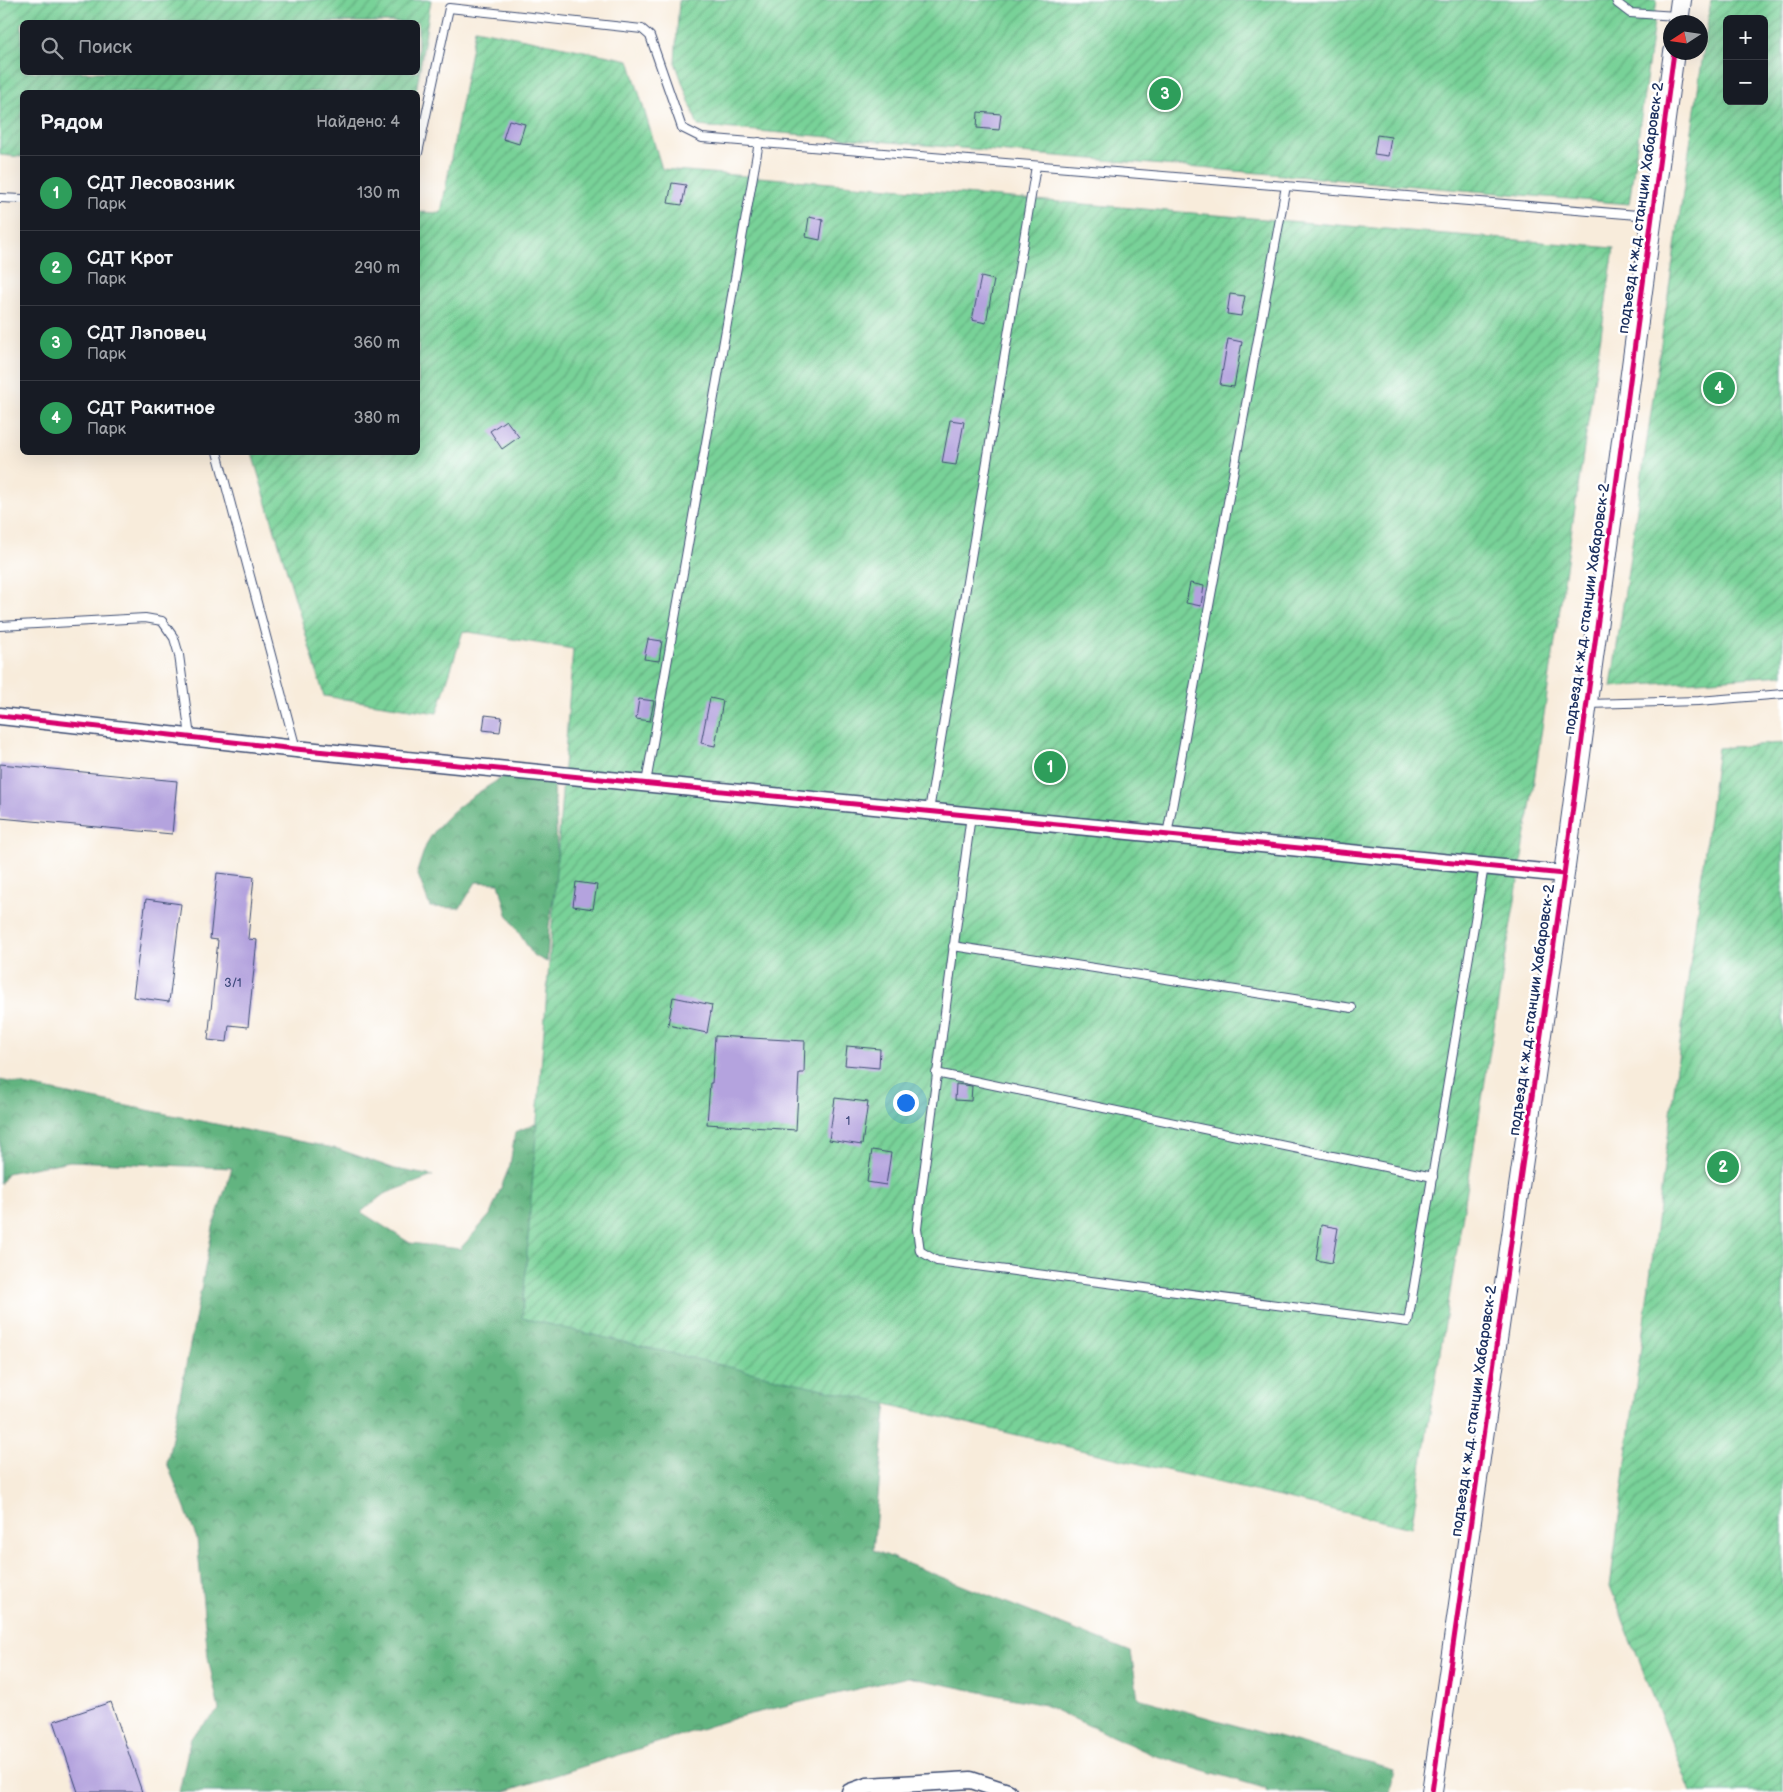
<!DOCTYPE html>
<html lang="ru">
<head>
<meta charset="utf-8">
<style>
  body { margin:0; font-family:"Balsamiq Sans",sans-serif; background:#20242c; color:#f1f3f6 }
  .controls { position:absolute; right:15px; top:15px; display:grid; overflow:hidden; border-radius:8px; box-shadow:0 5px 20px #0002 }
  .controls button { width:45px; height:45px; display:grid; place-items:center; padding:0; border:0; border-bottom:1px solid #363941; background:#171b24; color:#f1f3f6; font:25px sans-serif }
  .compass { position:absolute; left:1663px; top:15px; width:45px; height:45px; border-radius:50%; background:#171b24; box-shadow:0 5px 20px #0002; rotate:258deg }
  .you { position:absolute; left:905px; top:1102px; width:18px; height:18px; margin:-12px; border:4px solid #fff; border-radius:50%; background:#1a73e8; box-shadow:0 0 0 8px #1a73e833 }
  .badge { display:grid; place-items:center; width:32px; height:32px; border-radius:50%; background:#ea580c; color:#fff; font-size:16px; font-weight:700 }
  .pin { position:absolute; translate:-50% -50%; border:2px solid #fff; box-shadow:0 1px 5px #0006 }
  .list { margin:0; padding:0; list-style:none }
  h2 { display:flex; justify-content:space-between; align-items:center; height:65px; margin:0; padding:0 20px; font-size:21px }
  h2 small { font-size:16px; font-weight:400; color:#9ea1a6 }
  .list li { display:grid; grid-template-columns:32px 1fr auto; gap:15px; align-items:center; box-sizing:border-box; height:75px; padding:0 20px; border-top:1px solid #363941 }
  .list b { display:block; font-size:19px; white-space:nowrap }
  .list p { margin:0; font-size:16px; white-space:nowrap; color:#9ea1a6 }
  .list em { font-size:16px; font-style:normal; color:#9ea1a6 }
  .icon { flex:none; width:28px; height:28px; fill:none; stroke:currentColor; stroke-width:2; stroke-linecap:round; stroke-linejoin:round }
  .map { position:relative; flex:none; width:1783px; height:1792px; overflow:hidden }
  .search { position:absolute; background:#171b24; box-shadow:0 5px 20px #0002; left:20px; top:20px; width:400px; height:55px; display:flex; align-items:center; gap:12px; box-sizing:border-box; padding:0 18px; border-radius:8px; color:#9ea1a6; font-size:19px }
  .panel { position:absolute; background:#171b24; box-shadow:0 5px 20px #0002; left:20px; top:90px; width:400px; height:365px; border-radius:8px }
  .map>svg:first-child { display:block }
  .forest { fill:url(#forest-crowns); stroke:#3e726f }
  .garden { fill:url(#garden-furrows); stroke:#4a807b; fill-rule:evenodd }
  .building { fill:#b4a3de }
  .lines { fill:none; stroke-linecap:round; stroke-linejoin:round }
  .service-casing { stroke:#3c4b71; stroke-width:10 }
  .minor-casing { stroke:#3c4b71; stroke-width:19 }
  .tertiary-casing { stroke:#3c4b71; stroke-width:22 }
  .service { stroke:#fff; stroke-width:8 }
  .minor { stroke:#fff; stroke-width:16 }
  .tertiary { stroke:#fff; stroke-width:20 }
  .cycleway-casing { stroke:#fff; stroke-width:8 }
  .cycleway { stroke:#d6006c; stroke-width:5 }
  .labels { text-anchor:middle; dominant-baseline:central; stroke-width:5; stroke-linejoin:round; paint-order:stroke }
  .number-label { font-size:12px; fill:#414c7e }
  .street-label { font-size:15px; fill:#1b2f5e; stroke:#fff }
</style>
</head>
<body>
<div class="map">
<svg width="1783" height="1792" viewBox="0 0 1783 1792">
  <defs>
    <pattern id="forest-crowns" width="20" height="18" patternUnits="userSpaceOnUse" patternTransform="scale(1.25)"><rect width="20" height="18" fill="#62b480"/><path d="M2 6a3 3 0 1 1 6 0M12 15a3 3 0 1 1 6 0" fill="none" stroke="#50936c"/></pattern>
    <pattern id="garden-furrows" width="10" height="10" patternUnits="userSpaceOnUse" patternTransform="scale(1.25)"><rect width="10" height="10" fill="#78d298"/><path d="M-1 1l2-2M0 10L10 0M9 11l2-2" fill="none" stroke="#62ab7f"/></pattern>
  </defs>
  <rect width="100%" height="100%" fill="#fff"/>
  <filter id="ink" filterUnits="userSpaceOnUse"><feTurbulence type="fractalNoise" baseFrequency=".02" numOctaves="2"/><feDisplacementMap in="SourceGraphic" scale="10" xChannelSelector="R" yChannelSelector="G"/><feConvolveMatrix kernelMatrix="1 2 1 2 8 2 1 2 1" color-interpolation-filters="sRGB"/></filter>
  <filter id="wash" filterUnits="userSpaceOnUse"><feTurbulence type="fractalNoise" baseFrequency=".0096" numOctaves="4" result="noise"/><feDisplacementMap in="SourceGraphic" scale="20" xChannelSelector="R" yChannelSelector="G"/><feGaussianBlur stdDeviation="1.12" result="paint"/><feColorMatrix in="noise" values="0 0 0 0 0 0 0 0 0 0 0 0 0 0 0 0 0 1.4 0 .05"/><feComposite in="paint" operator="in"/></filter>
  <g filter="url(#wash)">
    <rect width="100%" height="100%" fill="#f8ecdb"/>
    <g class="forest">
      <path d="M506,775l48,8 4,86 -9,57 -2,36 -14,-7 -26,-41 -8,-31 -23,-1 -16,26 -30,-1 -13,-35c3,-9 6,-20 10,-29 18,-32 49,-49 79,-68z"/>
      <path d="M0,1080l338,69 57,20 38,7 -49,18 -23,18 49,31 50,6 30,-34 20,-50 5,-33 43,-17 346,103 -31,332 258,102 7,46 256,72 -4,22h-123v-3l-114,-34 -109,-50 -136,-28 -170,40 -235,75h-324l12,-55 28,-27 -11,-53 -11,-118 -30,-76 46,-236 19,-59 -162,-7 -63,12 -7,11z"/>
    </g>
    <g class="garden">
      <path d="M0,0h431l-15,92h-394v65l-22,-2zM22,22h396v50h-396z"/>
      <path d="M679,0h978l-28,204 -931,-78 -23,-64z"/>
      <path d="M1711,0h72v675l-172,12zM1727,19h37v82h-37z"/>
      <path d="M475,29l154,31 33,109 952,79 -86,573 -117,707 -889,-210 51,-669 -110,-18 -26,82 -113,-17 -72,-243 166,-1v-240l23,1z"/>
      <path d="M1783,743v1049h-92l-81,-205 108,-839z"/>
    </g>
    <g id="blocks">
      <g class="building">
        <path d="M978,112l23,2 -2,16 -22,-2z"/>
        <path d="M509,120l16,4 -6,20 -16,-5z"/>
        <path d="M1377,135l14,2 -3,19 -14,-2z"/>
        <path d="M672,183l14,2 -4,20 -14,-2z"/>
        <path d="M809,217l14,3 -3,20 -14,-3z"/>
        <path d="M981,277l13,3 -8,43 -14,-3z"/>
        <path d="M1230,294l15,2 -4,20 -14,-2z"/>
        <path d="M1228,339l14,3 -8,45 -14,-2z"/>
        <path d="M506,420l13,17 -17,12 -12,-18z"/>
        <path d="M950,420l14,2 -8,43 -14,-2z"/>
        <path d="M1190,583l14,3 -3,20 -15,-3z"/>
        <path d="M648,639l14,2 -3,20 -15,-2z"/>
        <path d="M710,698l13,3 -8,45 -14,-3z"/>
        <path d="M639,699l15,2 -4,20 -14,-2z"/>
        <path d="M485,715l17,2 -2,15 -17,-2z"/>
        <path d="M0,764l177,17 -5,53 -172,-16z"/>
        <path d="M217,873l37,4 -6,62 9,1 -9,87 -19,-2 -2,17 -19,-2 10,-100 -8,-1z"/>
        <path d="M576,882l21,3 -4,24 -20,-3z"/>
        <path d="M146,899l35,5 -12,98 -36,-5z"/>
        <path d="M673,997l39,8 -5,28 -39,-8z"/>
        <path d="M715,1036l90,5 -1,32h-5l-3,57 -89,-6 3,-41h2z"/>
        <path d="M847,1046l33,3 -1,19 -34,-3z"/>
        <path d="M956,1084l16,2 -1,15 -16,-1z"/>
        <path d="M835,1098l33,4 -6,43 -33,-5z"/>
        <path d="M872,1150l19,3 -5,32 -19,-3z"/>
        <path d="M1321,1225l17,3 -6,35 -16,-3z"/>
        <path d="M111,1702l31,90h-64l-24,-71z"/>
      </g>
    </g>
  </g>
  <g filter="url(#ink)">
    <use href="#blocks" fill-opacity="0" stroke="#3c4b71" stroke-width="1"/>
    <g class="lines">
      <defs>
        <g id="service">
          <path d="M1616,0l1,3 13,10 47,3"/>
          <path d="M418,153l31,-145 193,21 8,7 32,92 20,10 948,78"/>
          <path d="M0,198l22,1"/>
          <path d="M217,452l79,297"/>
          <path d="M0,626l145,-8 17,3 12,17 5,17 11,82"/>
          <path d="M1587,704l112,-3 84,-7"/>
          <path d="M646,783l113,-641"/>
          <path d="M929,811l107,-645"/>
          <path d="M971,815l-52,396 -2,18 3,22 17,10 471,61 76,-456"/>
          <path d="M1167,835l119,-649"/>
          <path d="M953,946l399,62"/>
          <path d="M936,1073l497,104"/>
        </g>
        <g id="minor">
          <path d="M0,716l296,33 1268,125"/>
          <path d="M850,1792l17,-6 104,-6 37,12"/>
        </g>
        <g id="tertiary">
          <path d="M1678,22l3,-22"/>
          <path d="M1432,1792l132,-918 110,-822"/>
        </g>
      </defs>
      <use href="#service" class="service-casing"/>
      <use href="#minor" class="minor-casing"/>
      <use href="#tertiary" class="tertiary-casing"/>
      <use href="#service" class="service"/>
      <use href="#minor" class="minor"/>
      <use href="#tertiary" class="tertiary"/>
      <defs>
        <g id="cycleway">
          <path d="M0,716l296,33 1268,125"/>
          <path d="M1432,1792l132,-918 110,-822"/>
        </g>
      </defs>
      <use href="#cycleway" class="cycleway-casing"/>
      <use href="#cycleway" class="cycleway"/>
    </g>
  </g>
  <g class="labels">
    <g class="number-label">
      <text x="233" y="983">3/1</text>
      <text x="848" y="1121">1</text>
    </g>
    <g class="street-label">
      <text transform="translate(1641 208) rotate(-82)">подъезд к ж.д. станции Хабаровск-2</text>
      <text transform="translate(1587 609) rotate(-82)">подъезд к ж.д. станции Хабаровск-2</text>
      <text transform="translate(1532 1010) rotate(-82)">подъезд к ж.д. станции Хабаровск-2</text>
      <text transform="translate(1474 1411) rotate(-82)">подъезд к ж.д. станции Хабаровск-2</text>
    </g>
  </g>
</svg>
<div class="controls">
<button>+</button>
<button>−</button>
</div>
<svg class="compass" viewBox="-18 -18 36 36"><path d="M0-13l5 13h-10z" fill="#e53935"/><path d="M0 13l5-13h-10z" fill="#9ea1a6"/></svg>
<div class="you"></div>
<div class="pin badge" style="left:1050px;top:767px;background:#2e9e5b">1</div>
<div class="pin badge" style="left:1723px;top:1167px;background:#2e9e5b">2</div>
<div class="pin badge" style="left:1165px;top:94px;background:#2e9e5b">3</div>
<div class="pin badge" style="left:1719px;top:388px;background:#2e9e5b">4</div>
<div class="search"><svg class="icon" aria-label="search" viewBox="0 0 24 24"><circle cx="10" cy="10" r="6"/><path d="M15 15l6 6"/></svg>Поиск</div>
<section class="panel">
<h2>Рядом<small>Найдено: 4</small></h2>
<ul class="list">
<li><span class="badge" style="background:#2e9e5b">1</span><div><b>СДТ Лесовозник</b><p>Парк</p></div><em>130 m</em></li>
<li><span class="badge" style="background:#2e9e5b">2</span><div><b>СДТ Крот</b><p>Парк</p></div><em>290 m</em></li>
<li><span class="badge" style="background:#2e9e5b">3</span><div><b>СДТ Лэповец</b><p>Парк</p></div><em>360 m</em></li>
<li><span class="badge" style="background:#2e9e5b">4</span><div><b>СДТ Ракитное</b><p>Парк</p></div><em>380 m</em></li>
</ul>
</section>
</div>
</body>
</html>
